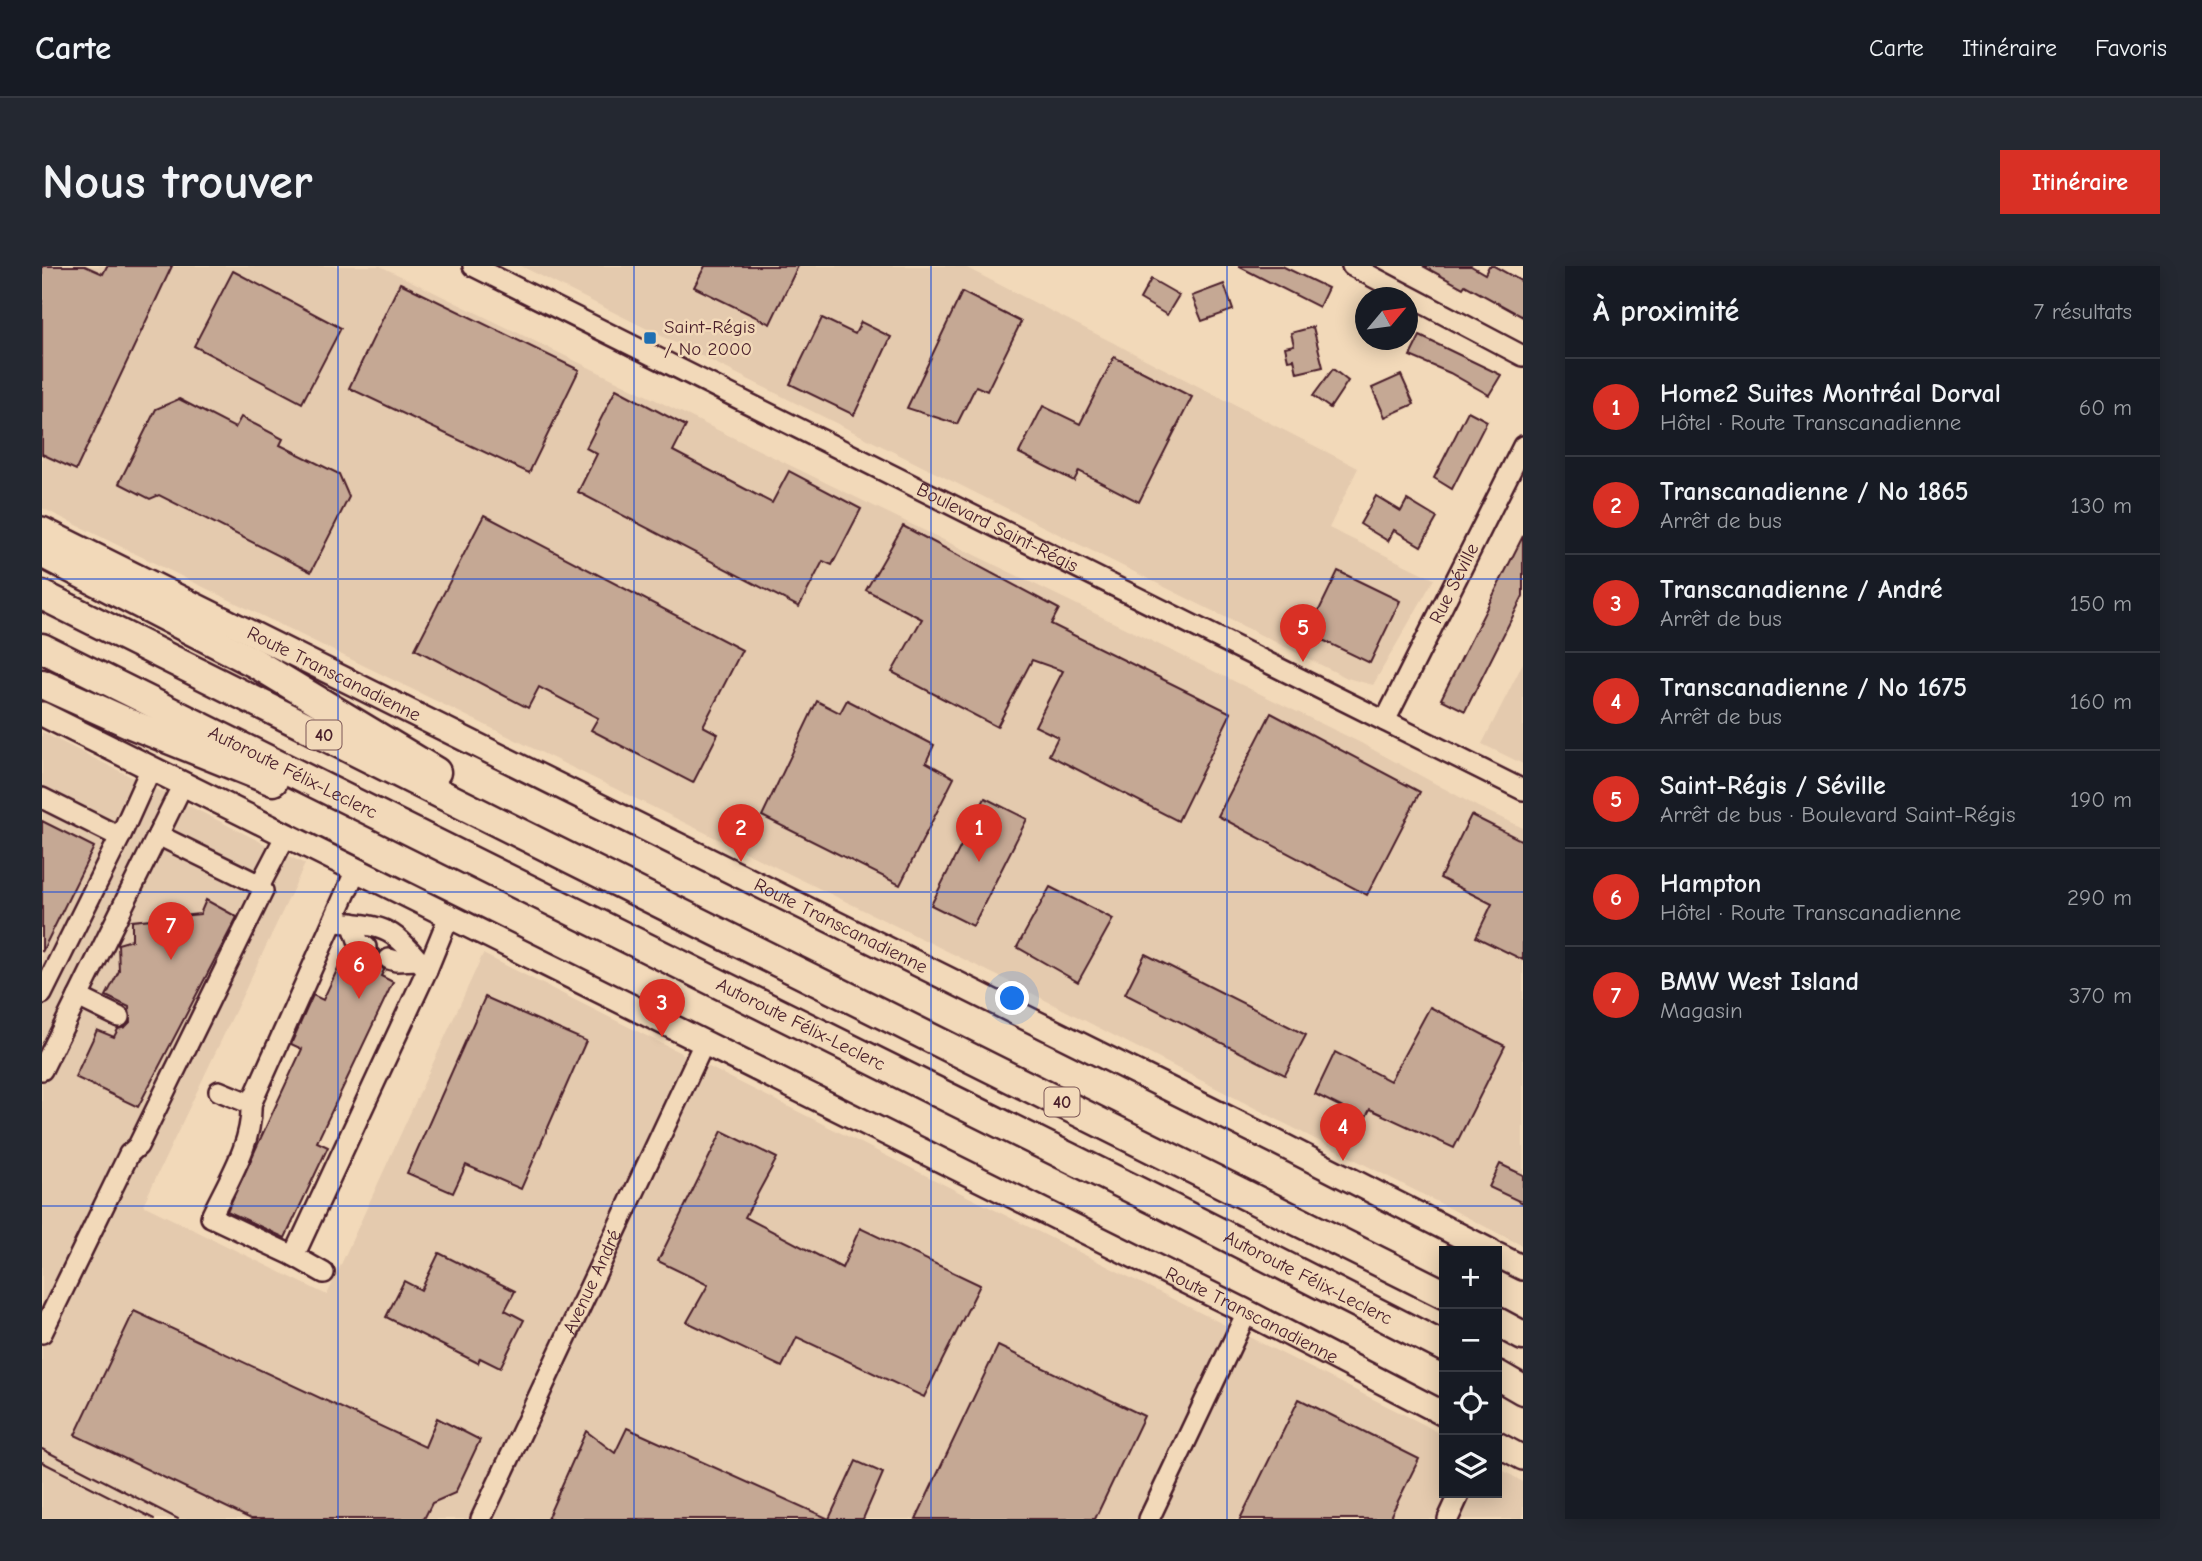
<!DOCTYPE html>
<html lang="fr">
<head>
<meta charset="utf-8">
<style>
  body { margin:0; font-family:"Comic Neue",sans-serif; background:#242831; color:#f1f3f6 }
  .controls { position:absolute; right:21px; bottom:21px; display:grid; overflow:hidden; border-radius:0px; box-shadow:0 4px 18px #0003 }
  .controls button { width:63px; height:63px; display:grid; place-items:center; padding:0; border:0; border-bottom:2px solid #363941; background:#171b24; color:#f1f3f6; font:35px sans-serif }
  .compass { position:absolute; left:1313px; top:21px; width:63px; height:63px; border-radius:50%; background:#171b24; box-shadow:0 4px 18px #0003; rotate:61deg }
  .you { position:absolute; left:971px; top:733px; width:24px; height:24px; margin:-18px; border:5px solid #fff; border-radius:50%; background:#1a73e8; box-shadow:0 0 0 10px #1a73e833 }
  .badge { display:grid; place-items:center; width:46px; height:46px; border-radius:50%; background:#d93025; color:#fff; font-size:23px; font-weight:700 }
  .pin { position:absolute; translate:-50% -58px; filter:drop-shadow(0 2px 4px #0008) }
  .pin::after { content:''; position:absolute; top:37px; width:24px; height:21px; background:inherit; clip-path:polygon(0 0,100% 0,50% 100%) }
  .list { margin:0; padding:0; list-style:none }
  h2 { display:flex; justify-content:space-between; align-items:center; height:91px; margin:0; padding:0 28px; font-size:30px }
  h2 small { font-size:23px; font-weight:400; color:#9ea1a6 }
  .list li { display:grid; grid-template-columns:46px 1fr auto; gap:21px; align-items:center; box-sizing:border-box; height:98px; padding:0 28px; border-top:2px solid #363941 }
  .list b { display:block; font-size:26px; white-space:nowrap }
  .list p { margin:0; font-size:23px; white-space:nowrap; color:#9ea1a6 }
  .list em { font-size:23px; font-style:normal; color:#9ea1a6 }
  .icon { flex:none; width:38px; height:38px; fill:none; stroke:currentColor; stroke-width:2; stroke-linecap:round; stroke-linejoin:round }
  .map { position:relative; flex:none; width:1481px; height:1253px; overflow:hidden; border-radius:0px }
  header { display:flex; align-items:center; gap:42px; box-sizing:border-box; height:98px; padding:0 35px; background:#171b24; border-bottom:2px solid #363941 }
  header strong { font-size:33px }
  nav { display:flex; gap:38px; margin-inline-start:auto; font-size:24px }
  .intro { display:flex; align-items:center; justify-content:space-between; box-sizing:border-box; height:168px; padding:0 42px }
  h1 { margin:0; font-size:49px }
  .button { padding:18px 32px; border-radius:0px; background:#d93025; color:#fff; font-size:24px; font-weight:700 }
  main { display:flex; gap:42px; padding:0 42px }
  aside { flex:1; background:#171b24; border-radius:0px; box-shadow:0 4px 18px #0003 }
  .map>svg:first-child { display:block }
  .built { fill:#e4caae }
  .building { fill:#c5a894; stroke:#4a1f2b; stroke-width:2 }
  .lines { fill:none; stroke-linecap:round; stroke-linejoin:round }
  .minor-casing { stroke:#4a1f2b; stroke-width:24 }
  .major-casing { stroke:#4a1f2b; stroke-width:28 }
  .highway-casing { stroke:#4a1f2b; stroke-width:33 }
  .minor { stroke:#f2d9b9; stroke-width:19 }
  .major { stroke:#f2d9b9; stroke-width:23 }
  .highway { stroke:#f2d9b9; stroke-width:28 }
  .tram { stroke:#4a1f2b; stroke-width:2 }
  .grid { fill:none; stroke:#1d4ed8; stroke-width:2; stroke-opacity:0.55 }
  .poi-dot { fill:#1f6fb2; stroke:#f2d9b9; stroke-width:2.5 }
  .labels { text-anchor:middle; dominant-baseline:central; stroke-width:5; stroke-linejoin:round; paint-order:stroke }
  .shield { fill:#f2d9b9; stroke:#7c5756; stroke-width:2 }
  .shield-label { font-size:18px; font-weight:bold; fill:#4a1f2b }
  .poi-label { font-size:19px; fill:#4a1f2b; stroke:#f2d9b9; text-anchor:start }
  .street-label { font-size:19px; fill:#4a1f2b; stroke:#f2d9b9 }
</style>
</head>
<body>
<header>
<strong>Carte</strong>
<nav><a>Carte</a><a>Itinéraire</a><a>Favoris</a></nav>
</header>
<div class="intro"><h1>Nous trouver</h1><a class="button">Itinéraire</a></div>
<main>
<div class="map">
<svg width="1481" height="1253" viewBox="0 0 1481 1253">
  <rect width="100%" height="100%" fill="#f2d9b9"/>
  <filter id="ink" filterUnits="userSpaceOnUse"><feTurbulence type="fractalNoise" baseFrequency=".0143" numOctaves="2"/><feDisplacementMap in="SourceGraphic" scale="14" xChannelSelector="R" yChannelSelector="G"/><feConvolveMatrix kernelMatrix="1 2 1 2 8 2 1 2 1" color-interpolation-filters="sRGB"/></filter>
  <g filter="url(#ink)">
    <g class="built">
      <path d="M0,0h338l979,476 119,65 45,21v418l-519,-267 -962,-471z"/>
      <path d="M479,0h442l395,202 -29,60 105,51 -61,106 -26,-7z"/>
      <path d="M1481,397v101l-41,-20z"/>
      <path d="M0,466l263,132 -162,341 184,90 156,-341 940,470 21,12v57h53v-26l26,15v37h-1481z"/>
    </g>
    <g class="building">
      <path d="M0,0h43l18,8 4,-8h65l-96,204 -34,-16z"/>
      <path d="M663,0h93l-28,58 -76,-37z"/>
      <path d="M1196,0h44l46,22 -9,19z"/>
      <path d="M1381,0h48l14,8 4,-8h5l29,16v35l-58,-32 -2,3z"/>
      <path d="M191,5l108,57 -39,75 -108,-57z"/>
      <path d="M1109,13l28,16 -12,20 -27,-16z"/>
      <path d="M358,17l179,87 -50,103 -180,-85z"/>
      <path d="M1182,18l9,26 -31,11 -10,-25z"/>
      <path d="M920,26l59,30 -34,69 -11,-5 -19,38 -50,-16z"/>
      <path d="M780,52l33,16 6,-12 30,15 -37,78 -64,-31z"/>
      <path d="M1271,61l10,40 -26,6 -3,-14 -6,1 -3,-13 9,-2 -3,-12z"/>
      <path d="M1378,70l81,39 -12,20 -39,-22 -40,-17z"/>
      <path d="M1072,91l78,40 -53,105 -60,-31 -5,10 -55,-28 24,-47 37,18z"/>
      <path d="M1291,103l15,12 -18,27 -17,-12z"/>
      <path d="M1359,109l13,29 -29,13 -13,-29z"/>
      <path d="M574,123l70,37 -13,25 99,52 17,-32 72,38 -29,56 -9,-4 -24,46 -221,-115 19,-38 -11,-6z"/>
      <path d="M137,133l56,29 6,-11 42,22 -3,6 59,29 10,23 -38,75 -152,-77 -9,4 -31,-16 37,-74z"/>
      <path d="M1426,145l19,10 -35,68 -18,-11z"/>
      <path d="M1334,230l25,15 6,-11 30,18 -16,28 -27,-16 -6,11 -28,-17z"/>
      <path d="M442,249l258,135 -39,76 15,8 -25,49 -102,-53 7,-12 -59,-31 -11,21 -113,-59z"/>
      <path d="M861,260l156,83 -8,15 180,89 -53,108 -129,-66 9,-18 -23,-11 28,-55 -31,-11 -35,67 -105,-55 30,-53 -56,-29z"/>
      <path d="M1481,270v60l-58,115 -24,-12z"/>
      <path d="M1296,305l62,30 -30,62 -62,-30z"/>
      <path d="M805,434l87,45 -8,17 28,16 -54,107 -138,-69 55,-115 23,12z"/>
      <path d="M1229,447l149,79 -53,103 -149,-79z"/>
      <path d="M943,532l42,21 -54,107 -42,-21z"/>
      <path d="M1429,549l52,26v119l-47,-23 16,-33 -52,-26z"/>
      <path d="M0,555l52,26 -52,105z"/>
      <path d="M1008,621l63,32 -35,63 -61,-35z"/>
      <path d="M164,634l31,17 -99,190 -63,-30 22,-47 17,7 4,-8 7,-2 5,-5 -1,-15 -23,-11 13,-25 -1,-27 14,-4v-19l68,-7z"/>
      <path d="M305,683l18,10 8,-2 5,-8 2,2 -3,10 7,9 -3,6 12,6 -76,160 11,5 -43,91 -58,-27 75,-162 -11,-5 22,-49 10,5z"/>
      <path d="M1103,688l161,81 -21,40 -160,-81z"/>
      <path d="M443,731l101,44 -65,148 -55,-24 -13,28 -46,-20z"/>
      <path d="M1388,741l75,39 -51,102 -84,-39 -5,10 -50,-25 20,-42 55,29z"/>
      <path d="M680,865l55,27 -32,59 97,51 18,-40 120,57 -56,112 -127,-60 -15,30 -95,-45 21,-37 -50,-24z"/>
      <path d="M1458,898l23,11v28l-34,-16z"/>
      <path d="M397,987l76,38 -10,19 19,10 -24,48 -20,-10 -2,5 -92,-46 18,-36 17,9z"/>
      <path d="M92,1045l291,136 12,-29 43,22 -25,53 -23,10 -8,16h-173l-176,-84z"/>
      <path d="M956,1080l146,70 -49,103h-179z"/>
      <path d="M1257,1133l120,60 -30,60h-149z"/>
      <path d="M585,1162l202,91 27,-58 27,12 -20,46h-316l39,-88 29,22z"/>
    </g>
    <g class="lines">
      <defs>
        <g id="minor">
          <path id="s1" d="M431,0l1050,524"/>
          <path d="M1310,0l171,90"/>
          <path id="s2" d="M1343,455l138,-275"/>
          <path d="M0,532l78,39 31,-69"/>
          <path d="M116,569l102,50"/>
          <path d="M293,656c55,4 57,7 92,48"/>
          <path d="M310,657l7,20 7,4"/>
          <path d="M347,693l7,2 23,-1"/>
          <path d="M0,728l78,-157"/>
          <path d="M36,731l41,20"/>
          <path d="M0,804l141,-286"/>
          <path d="M177,825l32,13 105,-234"/>
          <path d="M209,838c2,40 -24,78 -40,113l83,39 133,-286 22,-54"/>
          <path d="M252,990l30,17"/>
          <path d="M0,1067l87,-179 9,-8 125,-255 -3,-6 26,-50"/>
          <path id="s3" d="M439,1253l223,-476"/>
          <path d="M1107,1253l98,-207"/>
          <path d="M1406,1253l12,-26"/>
        </g>
        <g id="major">
          <path id="s4" d="M0,263l1234,613 214,109"/>
          <path id="s5" d="M0,448l1201,596 201,104"/>
          <path d="M1455,989l26,13"/>
          <path d="M1455,1178l26,14"/>
        </g>
        <g id="highway">
          <path d="M0,287l213,110 181,109"/>
          <path d="M0,329l1402,699"/>
          <path id="s6" d="M0,382l1115,553 287,146"/>
          <path d="M0,418l89,40 142,57"/>
          <path d="M1455,1056l26,14"/>
          <path d="M1455,1109l26,15"/>
        </g>
      </defs>
      <use href="#minor" class="minor-casing"/>
      <use href="#major" class="major-casing"/>
      <use href="#highway" class="highway-casing"/>
      <use href="#minor" class="minor"/>
      <use href="#major" class="major"/>
      <use href="#highway" class="highway"/>
      <g class="tram">
        <path d="M0,1183l136,70"/>
        <path d="M0,1196l112,57"/>
      </g>
    </g>
  </g>
  <path class="grid" d="M296,0v1253M592,0v1253M889,0v1253M1185,0v1253M0,313h1481M0,626h1481M0,940h1481"/>
  <rect class="poi-dot" x="601" y="65" width="14" height="14" rx="3.5"/>
  <g class="labels">
    <g class="shield">
      <rect x="264.5" y="454.5" width="35" height="29" rx="5"/>
      <rect x="1002.5" y="821.5" width="35" height="29" rx="5"/>
    </g>
    <g class="shield-label">
      <text x="282" y="469">40</text>
      <text x="1020" y="836">40</text>
    </g>
    <g class="poi-label">
      <text x="622" y="61">Saint-Régis<tspan x="622" dy="22">/ No 2000</tspan></text>
    </g>
    <g class="street-label">
      <text stroke="none"><textPath href="#s1" startOffset="586">Boulevard Saint-Régis</textPath></text>
      <text stroke="none"><textPath href="#s2" startOffset="154">Rue Séville</textPath></text>
      <text stroke="none"><textPath href="#s4" startOffset="326">Route Transcanadienne</textPath></text>
      <text stroke="none"><textPath href="#s6" startOffset="280">Autoroute Félix-Leclerc</textPath></text>
      <text stroke="none"><textPath href="#s4" startOffset="892">Route Transcanadienne</textPath></text>
      <text stroke="none"><textPath href="#s6" startOffset="847">Autoroute Félix-Leclerc</textPath></text>
      <text stroke="none"><textPath href="#s6" startOffset="1414">Autoroute Félix-Leclerc</textPath></text>
      <text stroke="none"><textPath href="#s3" startOffset="262">Avenue André</textPath></text>
      <text stroke="none"><textPath href="#s5" startOffset="1351">Route Transcanadienne</textPath></text>
    </g>
  </g>
</svg>
<div class="controls">
<button>+</button>
<button>−</button>
<button><svg class="icon" aria-label="locate" viewBox="0 0 24 24"><circle cx="12" cy="12" r="6"/><path d="M12 2v4M12 18v4M2 12h4M18 12h4"/></svg></button>
<button><svg class="icon" aria-label="layers" viewBox="0 0 24 24"><path d="M12 4l9 5-9 5-9-5zM3 14l9 5 9-5"/></svg></button>
</div>
<svg class="compass" viewBox="-18 -18 36 36"><path d="M0-13l5 13h-10z" fill="#e53935"/><path d="M0 13l5-13h-10z" fill="#9ea1a6"/></svg>
<div class="you"></div>
<div class="pin badge" style="left:937px;top:596px">1</div>
<div class="pin badge" style="left:699px;top:596px">2</div>
<div class="pin badge" style="left:620px;top:771px">3</div>
<div class="pin badge" style="left:1301px;top:895px">4</div>
<div class="pin badge" style="left:1261px;top:396px">5</div>
<div class="pin badge" style="left:317px;top:733px">6</div>
<div class="pin badge" style="left:129px;top:694px">7</div>
</div>
<aside>
<h2>À proximité<small>7 résultats</small></h2>
<ul class="list">
<li><span class="badge">1</span><div><b>Home2 Suites Montréal Dorval</b><p>Hôtel · Route Transcanadienne</p></div><em>60 m</em></li>
<li><span class="badge">2</span><div><b>Transcanadienne / No 1865</b><p>Arrêt de bus</p></div><em>130 m</em></li>
<li><span class="badge">3</span><div><b>Transcanadienne / André</b><p>Arrêt de bus</p></div><em>150 m</em></li>
<li><span class="badge">4</span><div><b>Transcanadienne / No 1675</b><p>Arrêt de bus</p></div><em>160 m</em></li>
<li><span class="badge">5</span><div><b>Saint-Régis / Séville</b><p>Arrêt de bus · Boulevard Saint-Régis</p></div><em>190 m</em></li>
<li><span class="badge">6</span><div><b>Hampton</b><p>Hôtel · Route Transcanadienne</p></div><em>290 m</em></li>
<li><span class="badge">7</span><div><b>BMW West Island</b><p>Magasin</p></div><em>370 m</em></li>
</ul>
</aside>
</main>
</body>
</html>
